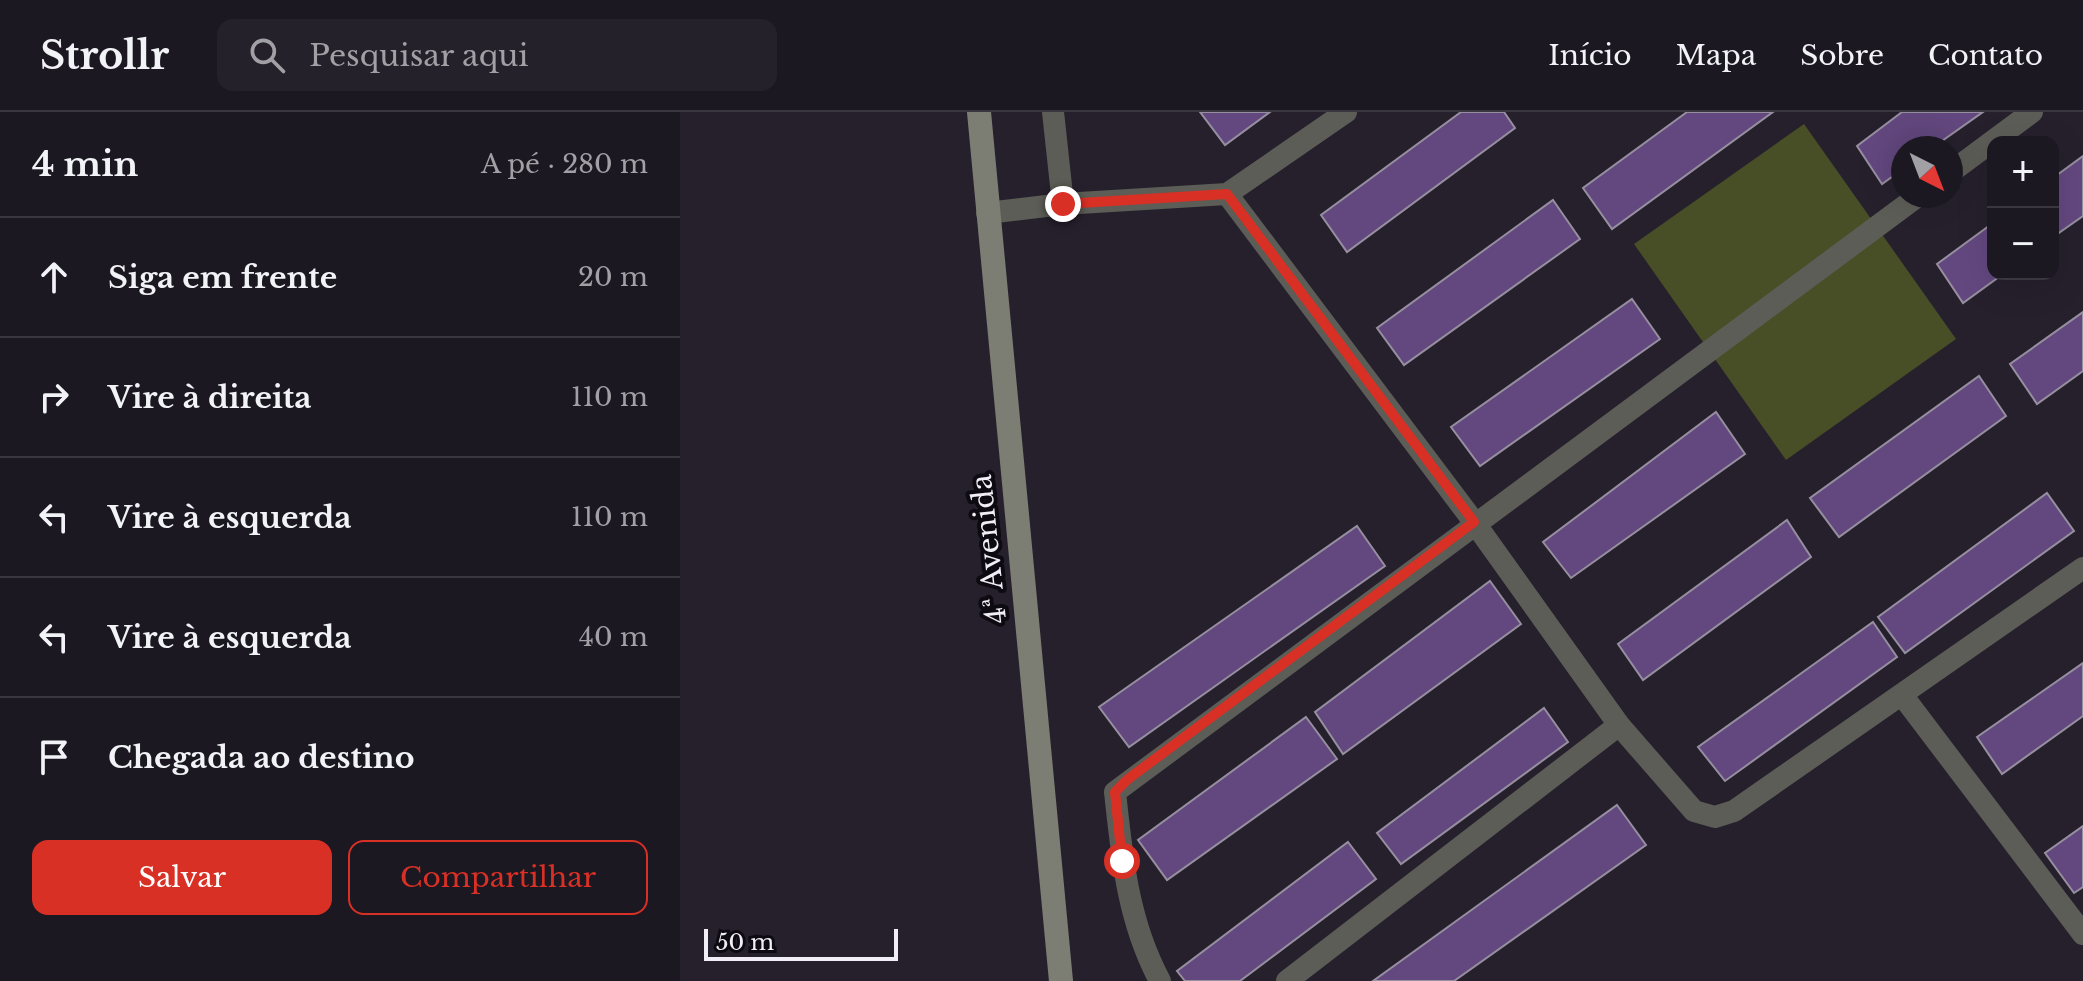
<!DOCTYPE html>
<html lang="pt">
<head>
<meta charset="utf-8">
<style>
  body { margin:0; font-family:"Libre Baskerville",serif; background:#25212a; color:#f1f3f6 }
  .controls { position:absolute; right:24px; top:24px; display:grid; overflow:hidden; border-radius:16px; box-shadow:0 8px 32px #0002 }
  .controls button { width:72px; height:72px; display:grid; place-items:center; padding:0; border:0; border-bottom:2px solid #3a3740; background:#1c1822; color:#f1f3f6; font:40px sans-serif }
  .compass { position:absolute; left:1211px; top:24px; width:72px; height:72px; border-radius:50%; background:#1c1822; box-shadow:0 8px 32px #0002; rotate:138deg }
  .scale { position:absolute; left:24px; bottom:20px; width:194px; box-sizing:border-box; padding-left:8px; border:4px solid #f2eef7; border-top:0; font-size:22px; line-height:28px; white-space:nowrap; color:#f2eef7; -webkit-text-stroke:6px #0d0b11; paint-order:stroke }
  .stop { position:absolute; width:24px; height:24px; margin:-18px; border:6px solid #d93025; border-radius:50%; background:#fff }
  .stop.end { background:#d93025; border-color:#fff; box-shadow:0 2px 8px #0008 }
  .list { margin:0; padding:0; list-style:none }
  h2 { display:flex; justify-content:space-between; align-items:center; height:104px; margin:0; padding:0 32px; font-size:34px }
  h2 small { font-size:26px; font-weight:400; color:#a0a0a5 }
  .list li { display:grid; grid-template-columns:52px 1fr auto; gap:24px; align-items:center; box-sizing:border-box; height:120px; padding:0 32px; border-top:2px solid #3a3740 }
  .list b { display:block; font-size:30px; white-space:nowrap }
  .list em { font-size:26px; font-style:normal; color:#a0a0a5 }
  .actions { display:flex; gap:16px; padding:24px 32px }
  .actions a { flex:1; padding:18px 0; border:2px solid #d93025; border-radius:16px; text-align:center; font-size:28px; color:#d93025 }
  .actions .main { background:#d93025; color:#fff }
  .icon { flex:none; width:44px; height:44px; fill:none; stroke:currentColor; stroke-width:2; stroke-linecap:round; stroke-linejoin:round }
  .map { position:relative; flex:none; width:1403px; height:869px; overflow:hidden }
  header { display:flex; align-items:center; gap:48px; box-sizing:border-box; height:112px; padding:0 40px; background:#1c1822; border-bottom:2px solid #3a3740 }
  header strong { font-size:38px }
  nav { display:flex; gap:44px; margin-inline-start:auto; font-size:28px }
  .search { width:560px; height:72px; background:#25212a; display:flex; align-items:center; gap:20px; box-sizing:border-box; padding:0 28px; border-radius:16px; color:#a0a0a5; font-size:30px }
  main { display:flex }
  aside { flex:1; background:#1c1822 }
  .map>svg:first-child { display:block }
  .green { fill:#484f26 }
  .building { fill:#63487f; stroke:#968f9f; stroke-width:2 }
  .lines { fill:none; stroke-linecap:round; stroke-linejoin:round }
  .street { stroke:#5c5d56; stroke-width:22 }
  .secondary { stroke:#7c7e73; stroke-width:24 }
  .route { stroke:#d93025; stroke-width:10 }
  .labels { text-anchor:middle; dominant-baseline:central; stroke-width:8; stroke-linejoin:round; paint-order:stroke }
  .street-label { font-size:28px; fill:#f2eef7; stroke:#0d0b11 }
</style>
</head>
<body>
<header>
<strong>Strollr</strong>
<div class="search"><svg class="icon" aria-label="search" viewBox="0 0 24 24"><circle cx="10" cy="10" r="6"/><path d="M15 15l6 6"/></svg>Pesquisar aqui</div>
<nav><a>Início</a><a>Mapa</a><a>Sobre</a><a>Contato</a></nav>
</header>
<main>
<aside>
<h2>4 min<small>A pé · 280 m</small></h2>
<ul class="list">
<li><svg class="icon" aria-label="ahead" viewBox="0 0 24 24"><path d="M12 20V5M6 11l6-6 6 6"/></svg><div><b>Siga em frente</b></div><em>20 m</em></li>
<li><svg class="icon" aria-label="right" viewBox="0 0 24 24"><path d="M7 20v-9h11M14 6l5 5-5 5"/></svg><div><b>Vire à direita</b></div><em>110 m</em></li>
<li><svg class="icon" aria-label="left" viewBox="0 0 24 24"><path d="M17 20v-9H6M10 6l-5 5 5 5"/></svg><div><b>Vire à esquerda</b></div><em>110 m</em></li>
<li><svg class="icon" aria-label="left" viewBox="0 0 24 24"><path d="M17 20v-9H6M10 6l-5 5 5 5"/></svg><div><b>Vire à esquerda</b></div><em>40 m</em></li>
<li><svg class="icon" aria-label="arrive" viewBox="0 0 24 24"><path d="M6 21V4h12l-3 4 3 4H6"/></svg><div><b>Chegada ao destino</b></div></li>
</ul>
<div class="actions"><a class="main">Salvar</a><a>Compartilhar</a></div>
</aside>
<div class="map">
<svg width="1403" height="869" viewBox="0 0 1403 869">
  <rect width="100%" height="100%" fill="#26202d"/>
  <path class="green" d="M1124,12l152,215 -170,121 -152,-216z"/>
  <g class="building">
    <path d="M520,0h70l-45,33z"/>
    <path d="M781,0h43l11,16 -168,124 -26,-37z"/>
    <path d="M1007,0h86l-161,117 -29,-41z"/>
    <path d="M1222,0h81l-51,36h-29v21l-21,15 -25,-38z"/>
    <path d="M1403,44v60l-30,21v-59z"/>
    <path d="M873,88l27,39 -176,126 -27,-37z"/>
    <path d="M1313,111v51h10l-40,29 -26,-39z"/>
    <path d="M952,187l28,40 -180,127 -29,-39z"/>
    <path d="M1403,200v59l-46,33 -27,-40z"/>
    <path d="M1299,264l27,40 -167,121 -29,-39z"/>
    <path d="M1036,300l29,42 -174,124 -28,-36z"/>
    <path d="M1367,381l27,38 -169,122 -27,-36z"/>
    <path d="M1107,408l24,37 -168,123 -25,-36z"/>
    <path d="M677,414l28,40 -256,181 -30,-40z"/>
    <path d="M810,469l31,43 -178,130 -28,-42z"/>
    <path d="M1193,510l24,35 -172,124 -27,-34z"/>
    <path d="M1403,551v53l-81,58 -25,-37z"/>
    <path d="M864,596l24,34 -167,122 -24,-31z"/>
    <path d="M626,605l31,42 -170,121 -29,-40z"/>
    <path d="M937,693l29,40 -192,136h-81z"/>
    <path d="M1403,714v61l-9,6 -29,-40z"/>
    <path d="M668,730l28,37 -136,102h-55l-8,-10z"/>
  </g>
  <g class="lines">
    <g class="street">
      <path d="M373,0l10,92"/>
      <path d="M1271,60l81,-60"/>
      <path d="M547,82l247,328 145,203 75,86 21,6 19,-6 349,-243"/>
      <path d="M307,101l76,-9 164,-10 119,-82"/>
      <path d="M1222,583l181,239"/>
      <path d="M480,869c-32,-59 -38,-123 -45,-189l803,-596"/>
      <path d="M607,869l332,-256"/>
    </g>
    <path class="secondary" d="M299,0l82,869"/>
  </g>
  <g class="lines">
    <path class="route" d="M383,92l164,-10 247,328 -346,257 -13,13 7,69"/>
  </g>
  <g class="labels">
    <g class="street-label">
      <text transform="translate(309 437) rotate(-96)">4ª Avenida</text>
    </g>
  </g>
</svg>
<div class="controls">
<button>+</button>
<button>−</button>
</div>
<svg class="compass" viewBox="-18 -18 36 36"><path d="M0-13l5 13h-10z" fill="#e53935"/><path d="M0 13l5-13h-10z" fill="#a0a0a5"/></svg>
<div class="scale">50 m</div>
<div class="stop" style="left:442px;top:749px"></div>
<div class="stop end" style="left:383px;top:92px"></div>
</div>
</main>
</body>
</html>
